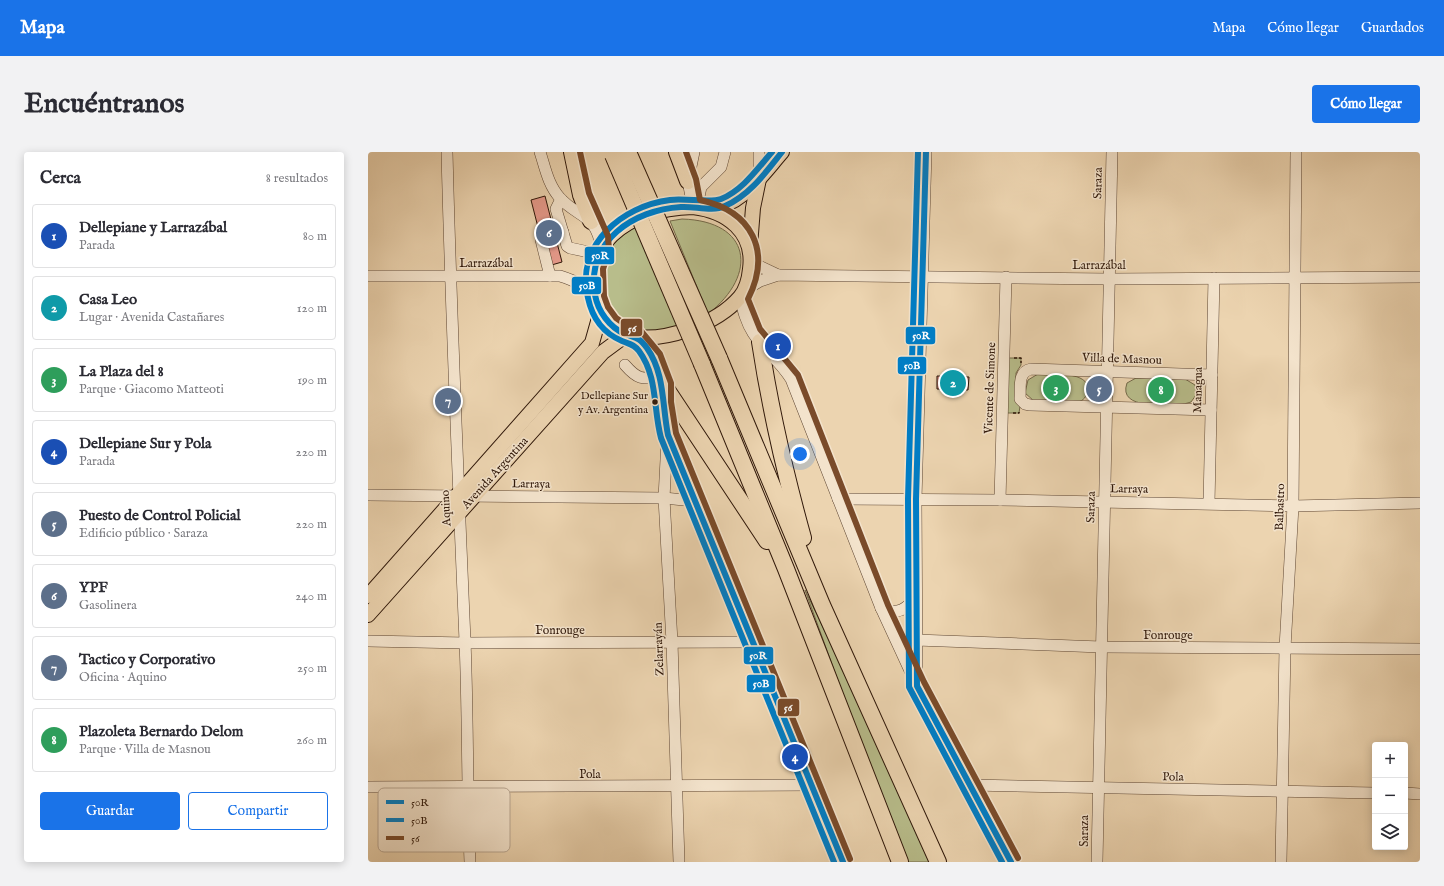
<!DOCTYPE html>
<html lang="es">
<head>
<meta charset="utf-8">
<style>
  body { margin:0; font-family:"IM FELL English",serif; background:#f2f2f3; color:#2b2b33 }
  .controls { position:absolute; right:12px; bottom:12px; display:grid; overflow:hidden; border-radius:4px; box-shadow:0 2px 10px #0003 }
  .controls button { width:36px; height:36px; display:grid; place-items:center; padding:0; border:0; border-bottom:1px solid #e1e1e2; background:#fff; color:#2b2b33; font:20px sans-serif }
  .you { position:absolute; left:432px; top:302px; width:14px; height:14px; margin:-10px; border:3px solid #fff; border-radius:50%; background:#1a73e8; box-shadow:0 0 0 6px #1a73e833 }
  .badge { display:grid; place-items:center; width:26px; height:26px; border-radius:50%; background:#1a73e8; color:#fff; font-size:13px; font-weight:700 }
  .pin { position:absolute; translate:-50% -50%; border:2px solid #fff; box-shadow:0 1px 4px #0006 }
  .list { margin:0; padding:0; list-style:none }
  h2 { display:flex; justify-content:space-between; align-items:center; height:52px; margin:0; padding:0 16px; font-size:17px }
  h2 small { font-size:13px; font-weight:400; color:#7c7c81 }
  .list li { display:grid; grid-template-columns:26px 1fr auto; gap:12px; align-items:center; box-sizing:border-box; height:64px; margin:0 8px 8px; padding:0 8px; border:1px solid #e1e1e2; border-radius:4px }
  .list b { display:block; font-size:15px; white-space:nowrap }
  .list p { margin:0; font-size:13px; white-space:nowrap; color:#7c7c81 }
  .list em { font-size:13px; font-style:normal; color:#7c7c81 }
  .actions { display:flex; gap:8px; padding:12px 16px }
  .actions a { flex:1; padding:9px 0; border:1px solid #1a73e8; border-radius:4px; text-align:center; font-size:14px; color:#1a73e8 }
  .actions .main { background:#1a73e8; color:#fff }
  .icon { flex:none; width:22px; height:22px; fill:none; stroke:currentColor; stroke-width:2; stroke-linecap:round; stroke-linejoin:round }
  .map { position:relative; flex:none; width:1052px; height:710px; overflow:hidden; border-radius:4px }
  header { display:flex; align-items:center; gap:24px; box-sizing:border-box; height:56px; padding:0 20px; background:#1a73e8; color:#fff }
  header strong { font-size:19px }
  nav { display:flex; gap:22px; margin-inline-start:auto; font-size:14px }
  .intro { display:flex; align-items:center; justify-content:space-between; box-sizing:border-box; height:96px; padding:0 24px }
  h1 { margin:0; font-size:28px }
  .button { padding:10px 18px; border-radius:4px; background:#1a73e8; color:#fff; font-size:14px; font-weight:700 }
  main { display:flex; gap:24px; padding:0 24px }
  aside { flex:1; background:#fff; border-radius:4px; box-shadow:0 2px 10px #0003 }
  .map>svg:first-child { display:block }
  .green { fill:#b8bd8b; stroke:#746a4a }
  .building { fill:#e69a8b; stroke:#2f1709 }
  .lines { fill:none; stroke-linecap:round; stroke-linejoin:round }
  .minor-casing { stroke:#5e4633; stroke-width:12 }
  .major-casing { stroke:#2f1709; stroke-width:16 }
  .highway-casing { stroke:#2f1709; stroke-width:18 }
  .path { stroke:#2f1709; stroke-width:1.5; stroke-dasharray:3 2; stroke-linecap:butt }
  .minor { stroke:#f3e3cc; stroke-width:11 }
  .major { stroke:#ecd4b0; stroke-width:14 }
  .highway { stroke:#ecd4b0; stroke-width:16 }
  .highway-bridge-casing { stroke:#2f1709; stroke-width:18; stroke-linecap:butt }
  .highway-bridge { stroke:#ecd4b0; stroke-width:16 }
  .bus-1-casing { stroke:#f3e3cc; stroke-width:9 }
  .bus-2-casing { stroke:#f3e3cc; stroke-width:9 }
  .bus-3-casing { stroke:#f3e3cc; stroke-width:9 }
  .bus-1 { stroke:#007dc5; stroke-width:6 }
  .bus-2 { stroke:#007dc5; stroke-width:6 }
  .bus-3 { stroke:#7a4b2a; stroke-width:6 }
  .bus-dot { fill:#2f1709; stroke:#f3e3cc; stroke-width:1.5 }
  .labels { text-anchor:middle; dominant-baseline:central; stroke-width:3; stroke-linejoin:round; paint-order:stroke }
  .bus-label { font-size:11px; fill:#2f1709; stroke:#f3e3cc; text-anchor:end }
  .street-label { font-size:12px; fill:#2f1709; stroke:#f3e3cc }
  .key { fill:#f3e3cc; stroke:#b8a692; stroke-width:1 }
  .key-label { font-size:11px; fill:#2f1709 }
  .line-badge { stroke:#f3e3cc; stroke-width:1.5 }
  .badge-label { font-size:11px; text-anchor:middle; font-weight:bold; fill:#fff }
</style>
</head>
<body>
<header>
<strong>Mapa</strong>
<nav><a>Mapa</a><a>Cómo llegar</a><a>Guardados</a></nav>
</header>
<div class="intro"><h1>Encuéntranos</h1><a class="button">Cómo llegar</a></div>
<main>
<aside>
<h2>Cerca<small>8 resultados</small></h2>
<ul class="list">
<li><span class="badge" style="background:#1a4fb4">1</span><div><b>Dellepiane y Larrazábal</b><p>Parada</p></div><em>80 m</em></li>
<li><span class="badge" style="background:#0f9aa8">2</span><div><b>Casa Leo</b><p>Lugar · Avenida Castañares</p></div><em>120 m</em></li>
<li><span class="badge" style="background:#2e9e5b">3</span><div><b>La Plaza del 8</b><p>Parque · Giacomo Matteoti</p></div><em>190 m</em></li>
<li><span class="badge" style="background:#1a4fb4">4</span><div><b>Dellepiane Sur y Pola</b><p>Parada</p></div><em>220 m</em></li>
<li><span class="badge" style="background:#5c6f8a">5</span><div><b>Puesto de Control Policial</b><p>Edificio público · Saraza</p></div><em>220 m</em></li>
<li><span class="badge" style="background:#5c6f8a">6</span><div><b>YPF</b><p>Gasolinera</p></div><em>240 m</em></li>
<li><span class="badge" style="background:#5c6f8a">7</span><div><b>Tactico y Corporativo</b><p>Oficina · Aquino</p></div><em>250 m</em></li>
<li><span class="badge" style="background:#2e9e5b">8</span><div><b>Plazoleta Bernardo Delom</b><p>Parque · Villa de Masnou</p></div><em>260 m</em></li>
</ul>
<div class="actions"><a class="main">Guardar</a><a>Compartir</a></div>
</aside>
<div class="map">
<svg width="1052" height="710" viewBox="0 0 1052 710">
  <rect width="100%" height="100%" fill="#ecd4b0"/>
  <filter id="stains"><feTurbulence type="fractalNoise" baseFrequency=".005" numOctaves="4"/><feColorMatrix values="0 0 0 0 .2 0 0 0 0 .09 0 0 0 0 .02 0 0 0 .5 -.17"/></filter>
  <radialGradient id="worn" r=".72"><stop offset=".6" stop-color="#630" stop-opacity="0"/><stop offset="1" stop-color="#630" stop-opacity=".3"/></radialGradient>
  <g class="green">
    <path d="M314,67c69,2 77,55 26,95l-38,-93z"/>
    <path d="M267,73l43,102c-11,2 -25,6 -36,5 -25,-1 -43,-31 -42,-54 1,-10 5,-22 8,-33z"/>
    <path d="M640,206h13v7l-5,8v26l4,7 -1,7h-12z"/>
    <path d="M670,222c13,1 52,-4 50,17 -1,5 -5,10 -10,11 -11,3 -32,0 -44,-1l-9,-8 3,-13z"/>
    <path d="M768,226l49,1 10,6 1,10 -5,7 -7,2c-16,0 -67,7 -57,-21z"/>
    <path d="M437,438l62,128 64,144h-23l-47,-118z"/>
  </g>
  <g class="building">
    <path d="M177,44l17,66 -14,4 -17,-66z"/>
    <path d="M569,224l32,1 -1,13 -31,-1z"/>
  </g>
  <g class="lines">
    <defs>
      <g id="minor">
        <path d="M79,0c4,163 11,326 18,489 3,73 2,147 5,221"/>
        <path d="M172,0c5,15 8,33 20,46 18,20 37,16 41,50"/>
        <path d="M391,27v-27"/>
        <path d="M193,47l-5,10 11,37 3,2 28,6"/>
        <path d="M325,55l-5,-26 6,-29"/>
        <path d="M329,55l4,-20 20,-20 4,-15"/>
        <path d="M384,107l7,7 19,9"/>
        <path d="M0,124h192c16,5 25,10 36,22"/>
        <path d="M182,124l-9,-36 22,-8"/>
        <path d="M377,138l15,-9 18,-6 331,4 311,-2"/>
        <path d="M372,146c3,12 6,24 13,35 11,17 26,27 38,46l90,229 36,78 94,176"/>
        <path d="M268,185l17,20 6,12 4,15v19l5,32 175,427"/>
        <path d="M257,213c13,15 17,14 36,12"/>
        <path d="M843,258l-181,-5 -5,-1 -5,-5c1,-11 -3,-27 11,-30l181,6"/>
        <path d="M299,288l-3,58 8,144 7,220"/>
        <path d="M0,343l296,3 30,3"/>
        <path d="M470,347l162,1 293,6 127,-3"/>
        <path d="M632,348l6,-223"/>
        <path d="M841,351l5,-225"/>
        <path d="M513,456c16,8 27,1 35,-13"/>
        <path d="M548,488l185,7 319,2"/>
        <path d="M0,489l97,2 287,-1"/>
        <path d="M549,529l-1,-182 10,-347"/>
        <path d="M602,633l405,8"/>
        <path d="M0,635l445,-2"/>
        <path d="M1037,641l15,1"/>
        <path d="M729,710l15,-710"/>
        <path d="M913,710l4,-214 8,-142 3,-354"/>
      </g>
      <g id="major">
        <path d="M325,55c34,4 62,25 57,62 -1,10 -4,21 -10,28 -23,27 -76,46 -110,39 -42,-10 -45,-75 -18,-101 22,-21 51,-27 81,-28z"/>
        <path d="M339,57c34,-2 54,-33 75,-57"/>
        <path d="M382,94l3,-38 6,-29"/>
        <path d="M0,444l224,-253 9,-32"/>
        <path d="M0,463l235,-263 23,-17"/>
      </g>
      <g id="highway">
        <path d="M204,0l9,43 10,26"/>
        <path d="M309,0l11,29"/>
        <path d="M392,190c10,66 25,131 43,196"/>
        <path d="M351,206l103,247 116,257"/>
        <path d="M334,212l84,205 114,293"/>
        <path d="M295,232l104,157"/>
      </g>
    </defs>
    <use href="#minor" class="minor-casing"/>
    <use href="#major" class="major-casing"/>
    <use href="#highway" class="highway-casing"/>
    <g class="path">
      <path d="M646,206h7v5"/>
      <path d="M645,261h6v-1"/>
    </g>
    <use href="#minor" class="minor"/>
    <use href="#major" class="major"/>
    <use href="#highway" class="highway"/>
    <defs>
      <g id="highway-bridge">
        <path d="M260,0l91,206"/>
        <path d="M245,3l89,209"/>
      </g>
    </defs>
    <use href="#highway-bridge" class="highway-bridge-casing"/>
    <use href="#highway-bridge" class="highway-bridge"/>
    <defs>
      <g id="bus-1">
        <path d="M414,0c-16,20 -32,43 -57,54 -13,6 -30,0 -44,1 -48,3 -95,34 -86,88 3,16 14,32 30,39 11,4 14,3 22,14 18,26 15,57 21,87l175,427"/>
        <path d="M558,0l-10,347 1,187 94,176"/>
      </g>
      <g id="bus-2">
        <path d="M404,0c-15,17 -29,38 -51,47 -10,4 -37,-1 -51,1 -48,6 -95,45 -82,98 4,19 15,35 34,43 7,3 12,3 17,10 19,26 14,57 22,87l173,424"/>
        <path d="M550,0l-10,347 1,188 93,175"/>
      </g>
      <g id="bus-3">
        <path d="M212,0l9,41 19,43 1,14 -6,19 1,27 4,11 8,11 13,9 12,4 19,23 11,29v19l5,31 174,426"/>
        <path d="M318,0l10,27 4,21c52,11 72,51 48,99l12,30 38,46 90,230 36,77 94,176"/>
      </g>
    </defs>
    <use href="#bus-1" class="bus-1-casing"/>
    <use href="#bus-2" class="bus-2-casing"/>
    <use href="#bus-3" class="bus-3-casing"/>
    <use href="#bus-1" class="bus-1"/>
    <use href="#bus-2" class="bus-2"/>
    <use href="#bus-3" class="bus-3"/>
  </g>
  <circle class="bus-dot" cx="287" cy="250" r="3.5"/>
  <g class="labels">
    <g class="bus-label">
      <text x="280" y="244">Dellepiane Sur<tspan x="280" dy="14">y Av. Argentina</tspan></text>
    </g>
    <g class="street-label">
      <text transform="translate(730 31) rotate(-89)">Saraza</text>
      <text x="118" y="111">Larrazábal</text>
      <text x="731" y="113">Larrazábal</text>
      <text transform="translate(754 207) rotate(2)">Villa de Masnou</text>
      <text transform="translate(622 236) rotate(-88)">Vicente de Simone</text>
      <text transform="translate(830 238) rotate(-89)">Managua</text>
      <text transform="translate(127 321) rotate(-48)">Avenida Argentina</text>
      <text transform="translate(163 332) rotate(1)">Larraya</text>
      <text transform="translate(761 337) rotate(1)">Larraya</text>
      <text transform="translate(723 355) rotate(-89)">Saraza</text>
      <text transform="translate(912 355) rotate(-88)">Balbastro</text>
      <text transform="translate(78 356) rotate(-93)">Aquino</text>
      <text x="192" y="478">Fonrouge</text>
      <text x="800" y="483">Fonrouge</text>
      <text transform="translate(291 497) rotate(-92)">Zelarrayán</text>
      <text x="222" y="622">Pola</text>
      <text transform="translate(805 625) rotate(1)">Pola</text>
      <text transform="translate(716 679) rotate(-90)">Saraza</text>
    </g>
  </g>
  <rect x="10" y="636" width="132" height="64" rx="6" class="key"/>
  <rect x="18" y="648" width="18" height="4" fill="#007dc5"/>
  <rect x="18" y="666" width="18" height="4" fill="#007dc5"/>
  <rect x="18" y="684" width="18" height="4" fill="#7a4b2a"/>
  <g class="key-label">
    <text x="43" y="654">50R</text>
    <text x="43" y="672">50B</text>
    <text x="43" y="690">56</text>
  </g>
  <g class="line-badge">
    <rect x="216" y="94" width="31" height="19" rx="4" fill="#007dc5"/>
    <rect x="203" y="124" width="31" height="19" rx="4" fill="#007dc5"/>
    <rect x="252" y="166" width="23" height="19" rx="4" fill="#7a4b2a"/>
    <rect x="537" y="174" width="31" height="19" rx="4" fill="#007dc5"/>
    <rect x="529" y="204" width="30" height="19" rx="4" fill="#007dc5"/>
    <rect x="375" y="494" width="31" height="19" rx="4" fill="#007dc5"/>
    <rect x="378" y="522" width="30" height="19" rx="4" fill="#007dc5"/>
    <rect x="409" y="546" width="23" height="19" rx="4" fill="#7a4b2a"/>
  </g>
  <g class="badge-label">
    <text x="232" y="107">50R</text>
    <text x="219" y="137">50B</text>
    <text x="264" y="180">56</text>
    <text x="553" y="187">50R</text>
    <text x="544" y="217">50B</text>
    <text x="390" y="507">50R</text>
    <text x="393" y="535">50B</text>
    <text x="420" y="559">56</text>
  </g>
  <rect width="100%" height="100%" filter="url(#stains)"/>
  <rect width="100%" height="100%" fill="url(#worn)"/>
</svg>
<div class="controls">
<button>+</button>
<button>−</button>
<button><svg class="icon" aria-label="layers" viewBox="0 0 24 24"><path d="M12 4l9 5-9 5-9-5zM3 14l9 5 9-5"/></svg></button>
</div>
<div class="you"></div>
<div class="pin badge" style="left:410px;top:194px;background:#1a4fb4">1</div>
<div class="pin badge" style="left:585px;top:231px;background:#0f9aa8">2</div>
<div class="pin badge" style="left:688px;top:236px;background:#2e9e5b">3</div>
<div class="pin badge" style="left:427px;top:605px;background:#1a4fb4">4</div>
<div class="pin badge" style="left:731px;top:237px;background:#5c6f8a">5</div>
<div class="pin badge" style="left:181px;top:81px;background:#5c6f8a">6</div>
<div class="pin badge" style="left:80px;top:249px;background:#5c6f8a">7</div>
<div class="pin badge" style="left:793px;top:238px;background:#2e9e5b">8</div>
</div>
</main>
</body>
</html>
